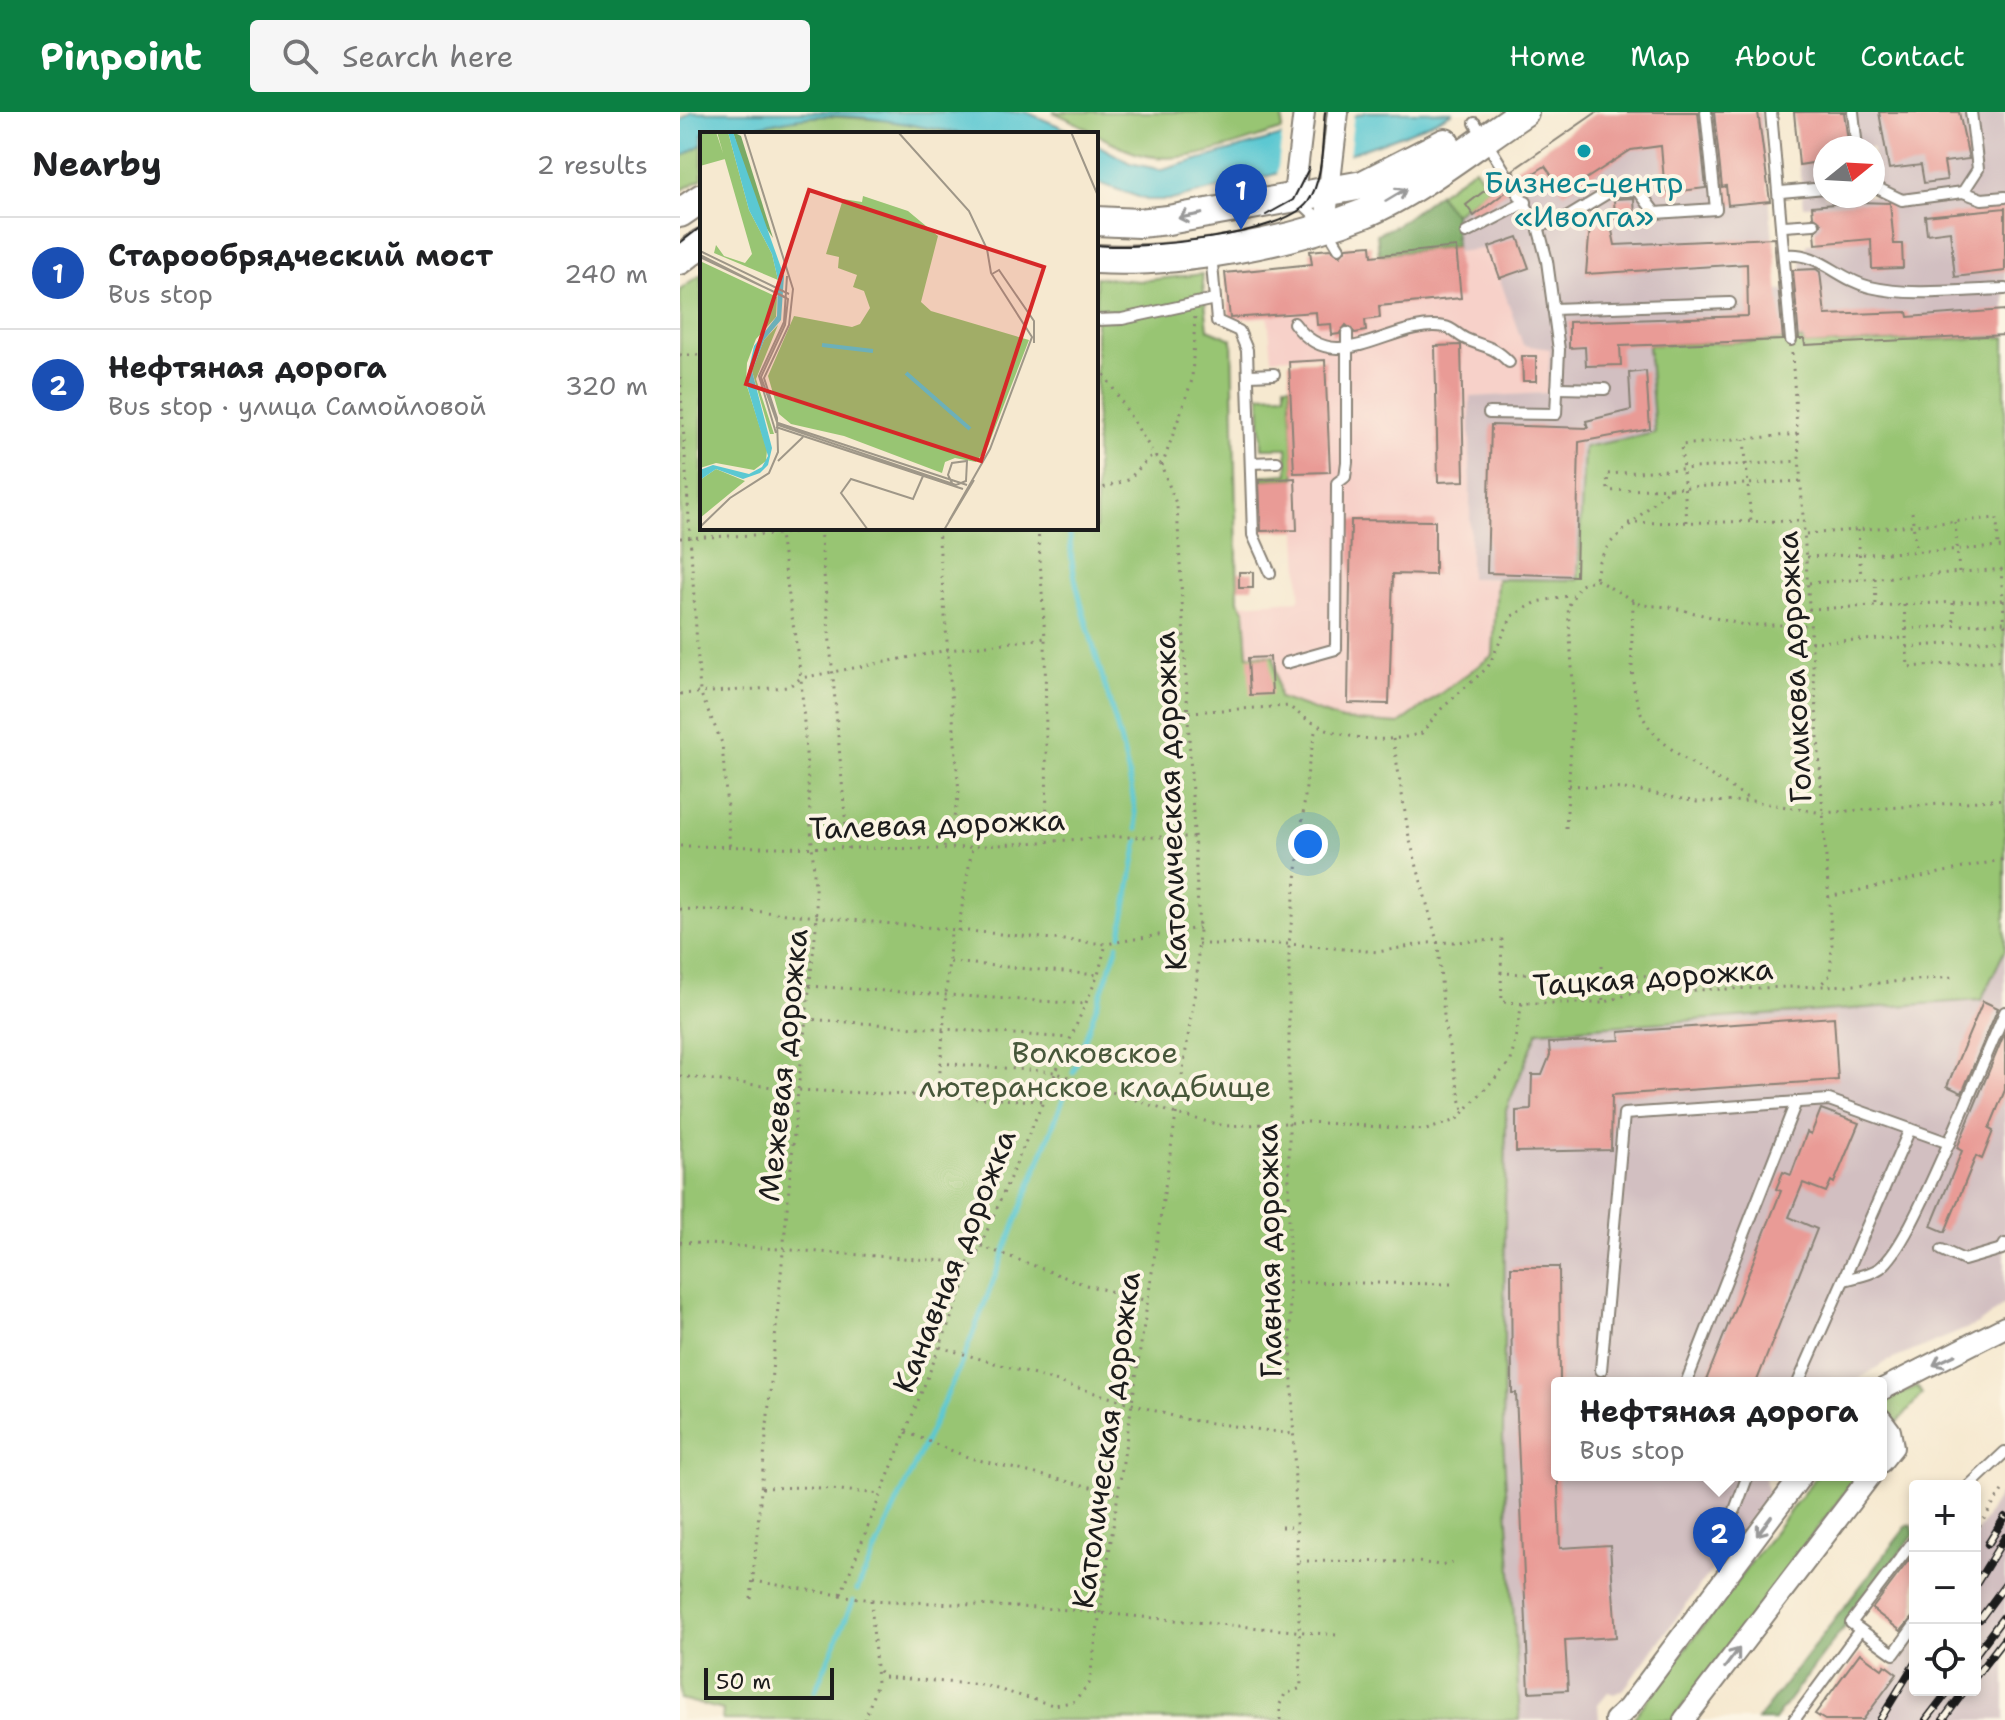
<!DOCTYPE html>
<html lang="en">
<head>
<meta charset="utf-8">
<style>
  body { margin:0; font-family:"Shantell Sans",sans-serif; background:#f6f6f6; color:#202124 }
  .controls { position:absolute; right:24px; bottom:24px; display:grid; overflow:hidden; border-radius:8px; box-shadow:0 4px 12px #0003 }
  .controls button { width:72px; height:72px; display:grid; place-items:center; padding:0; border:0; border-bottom:2px solid #e0e0e0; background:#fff; color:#202124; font:40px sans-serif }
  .compass { position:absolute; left:1133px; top:24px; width:72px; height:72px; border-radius:50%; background:#fff; box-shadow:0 4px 12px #0003; rotate:72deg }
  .scale { position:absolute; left:24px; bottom:20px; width:130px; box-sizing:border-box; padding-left:8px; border:4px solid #1c1c1c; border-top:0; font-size:22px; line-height:28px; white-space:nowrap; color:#1c1c1c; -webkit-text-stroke:6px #fcf5e5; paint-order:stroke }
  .you { position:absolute; left:628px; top:732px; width:28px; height:28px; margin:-20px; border:6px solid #fff; border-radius:50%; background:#1a73e8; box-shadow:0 0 0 12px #1a73e833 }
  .badge { display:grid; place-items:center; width:52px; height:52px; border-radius:50%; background:#0b8043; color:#fff; font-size:26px; font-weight:700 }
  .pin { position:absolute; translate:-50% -66px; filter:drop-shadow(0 2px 4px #0008) }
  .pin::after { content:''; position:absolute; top:42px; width:28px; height:24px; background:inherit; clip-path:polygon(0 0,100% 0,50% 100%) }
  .popup { position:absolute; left:871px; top:1265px; width:336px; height:104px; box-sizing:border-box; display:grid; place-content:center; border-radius:8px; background:#fff; filter:drop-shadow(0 2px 6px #0005); font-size:26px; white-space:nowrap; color:#757577 }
  .popup b { font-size:30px; color:#202124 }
  .popup::after { content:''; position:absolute; left:50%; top:100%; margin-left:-16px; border:16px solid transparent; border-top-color:#fff }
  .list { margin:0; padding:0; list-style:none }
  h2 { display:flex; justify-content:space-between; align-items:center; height:104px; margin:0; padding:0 32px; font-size:34px }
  h2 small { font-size:26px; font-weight:400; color:#757577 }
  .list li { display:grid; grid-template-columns:52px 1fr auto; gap:24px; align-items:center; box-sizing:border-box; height:112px; padding:0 32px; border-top:2px solid #e0e0e0 }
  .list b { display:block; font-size:30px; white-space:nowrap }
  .list p { margin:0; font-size:26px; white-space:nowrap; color:#757577 }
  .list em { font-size:26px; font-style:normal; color:#757577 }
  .icon { flex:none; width:44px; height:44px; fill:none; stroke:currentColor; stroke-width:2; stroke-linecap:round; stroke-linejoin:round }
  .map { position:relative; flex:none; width:1325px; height:1608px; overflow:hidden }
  header { display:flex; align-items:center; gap:48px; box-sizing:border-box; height:112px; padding:0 40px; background:#0b8043; color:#fff }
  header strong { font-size:38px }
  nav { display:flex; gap:44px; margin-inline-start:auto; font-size:28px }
  .search { width:560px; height:72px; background:#f6f6f6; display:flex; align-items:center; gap:20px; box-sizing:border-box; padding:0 28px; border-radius:8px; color:#757577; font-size:30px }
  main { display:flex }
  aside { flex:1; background:#fff }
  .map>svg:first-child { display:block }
  .built { fill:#f7d1c9 }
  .industrial { fill:#d2bfc1; fill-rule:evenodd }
  .green { fill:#98c573; stroke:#5a7048; stroke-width:2 }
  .forest { fill:#7aaa65; stroke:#4b6340; stroke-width:2 }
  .water { fill:#5bc8d2; stroke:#3c7277; stroke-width:2 }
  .pier { fill:#f6e9d0 }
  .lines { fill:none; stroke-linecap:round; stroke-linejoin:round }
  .stream { stroke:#5bc8d2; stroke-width:5 }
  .building { fill:#e99b96 }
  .lane-casing { stroke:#898276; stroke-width:14 }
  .street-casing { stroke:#898276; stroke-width:24 }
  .secondary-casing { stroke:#898276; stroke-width:32 }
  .path { stroke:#898276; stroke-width:3; stroke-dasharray:2 6; stroke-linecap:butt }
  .lane { stroke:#fff; stroke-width:10 }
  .street { stroke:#fff; stroke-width:20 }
  .secondary { stroke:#fff; stroke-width:28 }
  .tram { stroke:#1c1c1c; stroke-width:2 }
  .rail-casing { stroke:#1c1c1c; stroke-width:8 }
  .rail { stroke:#fcf5e5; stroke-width:5; stroke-dasharray:15; stroke-linecap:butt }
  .oneway { stroke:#999 }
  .culture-dot { fill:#0f9aa8; stroke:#fcf5e5; stroke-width:3 }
  .labels { text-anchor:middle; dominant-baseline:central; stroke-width:8; stroke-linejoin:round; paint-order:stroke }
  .culture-label { font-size:30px; fill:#0d838f; stroke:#fcf5e5 }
  .street-label { font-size:30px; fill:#1c1c1c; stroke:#fcf5e5 }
  .park-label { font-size:30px; fill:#47573a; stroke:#fcf5e5 }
  .inset-river { fill:none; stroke:#5bc8d2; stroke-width:4 }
  .inset-road { fill:none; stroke:#9f9788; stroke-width:2 }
  .view { fill:#d62828; fill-opacity:0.15; stroke:#d62828; stroke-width:4 }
  .inset-edge { fill:none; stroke:#1c1c1c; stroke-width:4 }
</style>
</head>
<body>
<header>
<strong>Pinpoint</strong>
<div class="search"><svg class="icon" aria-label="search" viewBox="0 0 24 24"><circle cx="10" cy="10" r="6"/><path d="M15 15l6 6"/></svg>Search here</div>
<nav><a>Home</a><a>Map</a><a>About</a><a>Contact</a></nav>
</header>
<main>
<aside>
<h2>Nearby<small>2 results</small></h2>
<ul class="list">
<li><span class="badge" style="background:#1a4fb4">1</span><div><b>Старообрядческий мост</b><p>Bus stop</p></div><em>240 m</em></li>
<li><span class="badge" style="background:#1a4fb4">2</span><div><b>Нефтяная дорога</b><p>Bus stop · улица Самойловой</p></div><em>320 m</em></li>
</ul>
</aside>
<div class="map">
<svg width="1325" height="1608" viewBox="0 0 1325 1608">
  <rect width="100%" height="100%" fill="#fcf5e5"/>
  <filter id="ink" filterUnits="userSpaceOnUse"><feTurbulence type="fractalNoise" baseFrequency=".0125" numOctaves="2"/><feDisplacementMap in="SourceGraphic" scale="16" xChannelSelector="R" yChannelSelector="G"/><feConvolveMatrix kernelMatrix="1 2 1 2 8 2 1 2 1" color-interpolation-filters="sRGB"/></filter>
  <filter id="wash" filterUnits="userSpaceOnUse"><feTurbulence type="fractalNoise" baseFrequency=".006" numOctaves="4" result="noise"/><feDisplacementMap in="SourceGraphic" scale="32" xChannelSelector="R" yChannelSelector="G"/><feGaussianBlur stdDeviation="1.8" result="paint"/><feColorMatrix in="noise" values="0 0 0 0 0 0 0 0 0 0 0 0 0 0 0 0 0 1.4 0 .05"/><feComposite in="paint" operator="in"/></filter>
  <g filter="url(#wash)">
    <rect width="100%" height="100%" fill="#f6e9d0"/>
    <path class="built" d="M691,133l2,11 116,-9 61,101 -2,45 -78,4v181l27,1 -3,76 -95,69 -57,-4 -63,-22 -31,-43 -3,-44 -4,-7 57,-4 2,-5 -6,-122 36,-2 -5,-110 -5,-5 -48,2 -4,-41 -38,3 -5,-47 86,-9 -1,-13z"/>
    <g class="industrial">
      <path d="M917,0h164l17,179 21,-2 3,-36 6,-9 8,-1 -4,-37h-8l-11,-94h212v225l-200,8 -1,-5h-20l-129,93 -71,14 -6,133 -108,-2v-181l77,-4 3,-44 -27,-4 -34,-97 -33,4 -2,-38zM1145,36h48v48h-48z"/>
      <path d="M1325,838v354l-27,20 -94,39 -31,20h-296v92h207l4,19 -144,195 -10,5 -6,-2 -10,12 1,16h-79l-17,-282 3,-328 32,-79 442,-31z"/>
      <path d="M1325,1374v234h-144l54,-88v58h60v-155z"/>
    </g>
    <g class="green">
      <path d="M373,0h230l-1,18c-50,14 -106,42 -157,19 -24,-11 -47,-27 -72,-37z"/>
      <path d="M144,4l61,4 85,14h-243l49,-14z"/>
      <path d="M22,32v35l-22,12v-33z"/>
      <path d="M795,56l14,20 -35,26 -16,-20z"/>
      <path d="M22,162v254h394v-251l43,4 63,-7 6,55 24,10 6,262 7,10 3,44 26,1 5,42 63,22 57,4 94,-69 4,-76 81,1 6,-133 71,-14 -7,-88 154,-5 3,5 200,-8v613l-24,50 -443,31 -32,79 -3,328 17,282h-798l1,-10 -43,-11v-1409z"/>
      <path d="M605,273h5l5,93 -37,2v-4l30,-2 -1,-26h-25l-2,-53 25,-1z"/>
      <path d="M1237,1274l5,8 -25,29 -12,-14 5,-10z"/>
      <path d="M1137,1363h41l-186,245h-40z"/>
    </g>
    <g class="forest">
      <path d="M758,82l16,20 2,33 -77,8 -2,-21 20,-9z"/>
      <path d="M1232,1413l2,9 -140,186h-17l150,-194z"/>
    </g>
    <g class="water">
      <path d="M11,0h335l52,22c-36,0 -75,4 -110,0 -49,-6 -96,-20 -146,-18 -41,1 -79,18 -120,18v10l-22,14v-37z"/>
      <path d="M687,0h86c-86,45 -187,63 -281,88h-25l-51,-18v-38l34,19 32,7z"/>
    </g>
    <path class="pier" d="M674,0l-5,44 -72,19 5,-42z"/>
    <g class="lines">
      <g class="stream">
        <path d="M390,416c-1,35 9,69 19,103 18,65 42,131 48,198"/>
        <path d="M441,823l17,-94"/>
        <path d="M393,961l45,-128"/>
        <path d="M177,1478l105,-228 107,-278"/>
        <path d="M135,1579l38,-90"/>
      </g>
    </g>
    <g id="blocks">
      <g class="building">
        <path d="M917,0h101l8,76 -41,5 -4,-47 -30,4 -67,43 -19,-27 -25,16 -7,-12z"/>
        <path d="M1034,0h44l12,89 -42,4 -2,-19 -4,1z"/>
        <path d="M1114,0h50l5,36h-24v13l-26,4z"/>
        <path d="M1199,0h80l10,47 -25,3 3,18 -23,3 -3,-18 -32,4z"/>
        <path d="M820,67l7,12 -33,25 -8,-11z"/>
        <path d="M934,87l20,-1 1,20 -20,1z"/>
        <path d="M1178,90l32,1 4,41h8l1,24 -31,1 -1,-30 -55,5 -1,-12 7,-9 -9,-7 -1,-10z"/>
        <path d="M1325,96v63l-50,6 -5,-46 -23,3 -2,-18z"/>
        <path d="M930,109l5,24 159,-7 9,102 -163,6 1,19 -35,1 -1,-19 -16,1v-26l179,-6 -1,-52 -161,10 4,-49z"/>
        <path d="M838,125l11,31 -29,10 -11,-31z"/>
        <path d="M691,133l1,11 84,-9 5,51 -82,8 1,12 -15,2 1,11 -11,2 -9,-8 -7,9 -7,1 -1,-11 -14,1 -1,-13 -86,6 -5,-45 87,-9 -2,-13 20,-2 10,7 7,-9z"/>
        <path d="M1136,157l4,3 5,43 82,-3 1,5 97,-7v25l-200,10 -1,-6h-5l-6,-69z"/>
        <path d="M781,233l3,136 -26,1 -3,-136z"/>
        <path d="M842,244h14v25h-13z"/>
        <path d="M645,248l5,112 -36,1 -5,-111z"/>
        <path d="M966,259l4,58 -71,13 -3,134 -89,-3 4,-148 97,3 -2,-7 45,-11 -2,-37z"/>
        <path d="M615,366l2,52 -36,1 -2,-51z"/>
        <path d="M671,408l84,1v54l-42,-1 -4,130 -41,-1z"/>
        <rect x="559" y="460" width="14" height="16"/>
        <path d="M590,545l2,37 -22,1 -2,-37z"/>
        <path d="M1303,889l15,7 -36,85 -15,-7z"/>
        <path d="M1154,905l4,63 -226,15 -1,55 -95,2v-41l15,-1 1,-35h10l8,-20 -1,-12 71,-3 -1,-8z"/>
        <path d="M1325,920v58l-16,39 4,2 -11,28 -6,-3 -31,76 -14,-6 31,-75 -5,-3z"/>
        <path d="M1141,997l38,14 -25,60 -3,-2 -5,11 -23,-9 -14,34 28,12 -61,154h-51l76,-192 -5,-2 7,-17 8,3 16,-43 4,2z"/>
        <path d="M831,1155h48l1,116 -5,10 5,155 50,-3 6,92 -51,3 3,50 -39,2 -13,-299h-4z"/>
        <path d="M1235,1440v62l-14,17 -29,-22z"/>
        <path d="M1180,1541l22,16 3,-4 12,9 -34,46h-38l-10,-6z"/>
      </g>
    </g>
  </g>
  <g filter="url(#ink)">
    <use href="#blocks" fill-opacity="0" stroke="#898276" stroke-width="2"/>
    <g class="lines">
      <defs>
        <g id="lane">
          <path d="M1091,0l20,228"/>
          <path d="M1173,0l4,36"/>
          <path d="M795,11l63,103 9,35 12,89 -3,64 -67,-1"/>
          <path d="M1193,74l29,14 61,-8 19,7 23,-2"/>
          <path d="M1101,80l44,-4"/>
          <path d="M1283,80l15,-23 -7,-57"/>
          <path d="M621,90l24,23 14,23"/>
          <path d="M858,114l25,-6 48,-29 27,-1 17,23 61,-4 -10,-97"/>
          <path d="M1104,114l30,-2"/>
          <path d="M786,121l60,-31"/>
          <path d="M531,141l6,68 22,10 8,19 6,185 17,38"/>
          <path d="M1106,143c32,-4 53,25 84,32 43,10 91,3 135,2"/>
          <path d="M873,197l177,-6"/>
          <path d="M416,208l26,-1 93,-20"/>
          <path d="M614,211c43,59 99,-6 151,4 7,1 14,9 21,12 20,9 26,6 43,23"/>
          <path d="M570,263l24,-1"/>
          <path d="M877,276l48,1"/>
          <path d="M571,351l26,-1"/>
          <path d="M606,551l50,-14 1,-166 8,-6 2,-15v-129"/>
          <path d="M1269,1031l56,-131"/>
          <path d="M1262,1138l22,10 38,-11 3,-5"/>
          <path d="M921,1258l23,-256 205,-14 120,43c-14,29 -45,107 -69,125 -10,7 -25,9 -36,12"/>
          <path d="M1006,1271l110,-281"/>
          <path d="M1118,1271l112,-254"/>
          <path d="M1289,1374l36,-34"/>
          <path d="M1055,1398l13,-35"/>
          <path d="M1235,1427l-64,84 43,31 21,-29"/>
          <path d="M1114,1608l66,-90"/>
        </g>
        <g id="street">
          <path d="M614,83l10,-83"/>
          <path d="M645,113l13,-113"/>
          <path d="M1201,1278l124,-63"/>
          <path d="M1201,1307l9,12 3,16 -12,15"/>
          <path d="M935,1608l13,-12 174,-233"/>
          <path d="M1004,1608l187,-245"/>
        </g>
        <g id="secondary">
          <path d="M0,101l22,-15"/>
          <path d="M416,109l43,2 29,-3 195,-35 82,-42"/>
          <path d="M416,147c80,5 194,-16 269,-46 51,-21 112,-70 159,-101"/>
          <path d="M0,148l22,-17"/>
        </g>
      </defs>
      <use href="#lane" class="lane-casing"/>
      <use href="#street" class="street-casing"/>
      <use href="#secondary" class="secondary-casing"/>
      <g class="path">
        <path d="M1112,241l40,593 -2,29 -9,9"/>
        <path d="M0,243h22"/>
        <path d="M0,265l20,315 22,51 8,105"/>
        <path d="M1064,327l7,82"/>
        <path d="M482,354l30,-86 3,-65"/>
        <path d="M990,376l-62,3 -1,-17 192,-13"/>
        <path d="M416,378l32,-10 24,-25"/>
        <path d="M1232,400l4,39"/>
        <path d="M1007,410l-6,-77 118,-11"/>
        <path d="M1275,410l4,50"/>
        <path d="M948,411l177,-2"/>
        <path d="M140,416l28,322"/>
        <path d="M258,416l21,265 -8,38 -8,18"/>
        <path d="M358,416l7,110 2,202"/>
        <path d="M1178,418l3,48"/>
        <path d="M1126,422l191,-16 1,29"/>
        <path d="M0,426l100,-4 40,-6"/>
        <path d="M1127,445l198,-10"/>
        <path d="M916,466l3,-17 10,-17 61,-56 132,-7"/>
        <path d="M1195,466l1,28"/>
        <path d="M1129,471l196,-14"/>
        <path d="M1323,488l2,27"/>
        <path d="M953,489c0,40 -9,98 20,131 23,26 68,48 96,67"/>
        <path d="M1273,491l1,22"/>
        <path d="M1224,493l4,62 97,-7"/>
        <path d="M1129,497l194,-9 -2,-31"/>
        <path d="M1226,517l99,-7"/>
        <path d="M1131,530l95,-4"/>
        <path d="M1227,535l98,-8"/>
        <path d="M0,582l108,-7 13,-9 147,-28 97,-12"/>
        <path d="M509,600l100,-6c35,31 88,41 133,27l18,-23 48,-43 24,-51 25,-14 36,-7"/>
        <path d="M713,627l16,98 29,108 7,83 18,83"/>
        <path d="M889,673l67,5 61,12 55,-1 70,12 183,-14"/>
        <path d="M886,716l8,-131 -6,-90 11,-21 16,-7 46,26 29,2 74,18h66"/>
        <path d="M0,734l263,3 167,-12h85"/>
        <path d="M1148,785l177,-38"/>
        <path d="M0,797l86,3 340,32 93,-16"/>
        <path d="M278,819l14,-83"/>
        <path d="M518,832h91l89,8 49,-9 75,-3 -1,33"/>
        <path d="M270,850l148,13"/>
        <path d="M921,854l2,37"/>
        <path d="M129,874l276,18"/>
        <path d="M842,891l-20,-1 -1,-29 101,4 96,-3 -1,18"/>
        <path d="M126,907l263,19"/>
        <path d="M260,951l114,9 122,42 49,12 83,-4 118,8 30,-10 55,-59 11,-58h81l32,-11 219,-7 99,-8"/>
        <path d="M0,964l118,14 244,11"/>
        <path d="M258,984l13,-164"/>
        <path d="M0,1130l293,21"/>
        <path d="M301,1134l105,39 58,15"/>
        <path d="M609,1170l163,2"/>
        <path d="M260,1235l243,72 109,15"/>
        <path d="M598,1237h13"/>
        <path d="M226,1320l64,26 150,36"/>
        <path d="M82,1376l48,-1 71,7"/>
        <path d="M601,1415h16"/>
        <path d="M1295,1421l30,-47"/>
        <path d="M619,1449l119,1 22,3 15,-3"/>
        <path d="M73,1469l118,19 186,9 279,26"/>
        <path d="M161,1482l132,-331 125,-288 8,-31"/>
        <path d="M71,1487l47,-509 19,-172 -16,-240 -22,-150"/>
        <path d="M191,1488l5,67 8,10 99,8 70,20 20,-3 16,-18 108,-706 2,-50 -22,-422 -15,-39 -66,-106"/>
        <path d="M185,1608l12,-37 -1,-16"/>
        <path d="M600,1608v-16l5,-10 16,-6 -12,-406v-338l19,-175 8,-42"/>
      </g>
      <use href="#lane" class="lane"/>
      <use href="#street" class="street"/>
      <use href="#secondary" class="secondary"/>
      <g class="tram">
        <path d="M586,103l27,-15 16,-32"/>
        <path d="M0,131l22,-17"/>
        <path d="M416,133c42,5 187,-9 212,-43 16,-23 14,-63 17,-90"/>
      </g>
      <defs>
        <g id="rail">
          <path d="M1308,1432l17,-27"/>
          <path d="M1295,1474l30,-49"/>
          <path d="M1300,1507l25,-34"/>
          <path d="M1295,1543l30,-40"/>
          <path d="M1295,1565l30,-39"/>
          <path d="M1200,1608l35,-57"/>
          <path d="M1246,1608l23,-30"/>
          <path d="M1263,1608l22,-30"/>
        </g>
      </defs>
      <use href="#rail" class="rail-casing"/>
      <use href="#rail" class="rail"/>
    </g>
    <defs><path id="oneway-shaft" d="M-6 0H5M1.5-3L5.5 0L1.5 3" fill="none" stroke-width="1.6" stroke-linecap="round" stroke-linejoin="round" transform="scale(2)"/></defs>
    <g class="oneway">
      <use href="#oneway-shaft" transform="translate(716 83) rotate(-31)"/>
      <use href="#oneway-shaft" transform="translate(510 104) rotate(169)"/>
      <use href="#oneway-shaft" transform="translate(1264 1248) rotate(155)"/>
      <use href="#oneway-shaft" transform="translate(1084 1414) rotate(127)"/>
      <use href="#oneway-shaft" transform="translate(1052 1546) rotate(-53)"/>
    </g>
  </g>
  <circle class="culture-dot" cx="904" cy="39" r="8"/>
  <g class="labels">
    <g class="culture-label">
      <text x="904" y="70">Бизнес-центр<tspan x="904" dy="34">«Иволга»</tspan></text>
    </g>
    <g class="street-label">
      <text transform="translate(1114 555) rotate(-93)">Голикова дорожка</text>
      <text transform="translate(490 689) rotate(-92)">Католическая дорожка</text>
      <text transform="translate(257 712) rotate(-2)">Талевая дорожка</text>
      <text transform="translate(973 865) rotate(-4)">Тацкая дорожка</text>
      <text transform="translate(103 953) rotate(-84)">Межевая дорожка</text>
      <text transform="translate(589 1139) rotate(-91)">Главная дорожка</text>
      <text transform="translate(274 1149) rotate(-68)">Канавная дорожка</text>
      <text transform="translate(426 1328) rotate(-82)">Католическая дорожка</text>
    </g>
    <g class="park-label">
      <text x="415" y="940">Волковское<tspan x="415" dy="34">лютеранское кладбище</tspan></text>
    </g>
  </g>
  <g transform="translate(20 20)">
    <rect width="398" height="398" fill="#f6e9d0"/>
    <path d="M0,0h16l9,27 -25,7zM17,0h11l21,78 23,44 6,26 -64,-27 2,-8 8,11 21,7 7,-9zM163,64l45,15 30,25 -17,66 10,9 98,29 -41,106 -12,16 -21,-4 -10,4 -3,11 -98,-37 -53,-12 -12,-10 -11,-38 26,-60 58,11 8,-3 10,-16 -6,-17 -11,-4 4,-12 -19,-7 1,-11 -13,-3 17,-55 19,3zM0,129l77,36 -1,20 -20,22 -9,24 -1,20 21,67 -1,11 -12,9 -38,-7 -16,5zM78,193l-22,54 18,55h-4l-18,-63 12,-31zM16,337l29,12 -45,37v-38z" fill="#98c573"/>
    <path d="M33,0l8,4 32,102 -15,-23z" fill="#7aaa65"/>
    <path d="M28,0h5l51,144 -3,44 -17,20 -12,31 20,77 -4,17 -8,8 -17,6 -27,-10 -16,11v-10l13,-5 36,9 13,-7 6,-11 -22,-74 8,-36 23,-30 1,-36 -6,-26 -23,-44z" fill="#5bc8d2"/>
    <path class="inset-river" d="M122,213l51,6M206,241l64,56"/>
    <path class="inset-road" d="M198,0l71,79 18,38 4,24 41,64 -42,112 -41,72M371,0l27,64M0,119l89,43M0,123l88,44 -3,26 -24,52 17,48 178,60 10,-4 1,-20 -15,2 -4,12 4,8M0,125l87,41M292,142l7,-4 35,51v22M78,291l189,62M76,295l187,62M76,301l-17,-57 25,-54 3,-46M78,329l25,-24M0,395l30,-29 39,-25 9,-21 -1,-34 -13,-40 25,-53 4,-36 -49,-157M168,398l-27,-37 10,-14 62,20 10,-23M244,398l30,-50"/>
    <path class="view" d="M109,58l235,77 -63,194 -235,-77z"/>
    <rect width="398" height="398" class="inset-edge"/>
  </g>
</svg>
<div class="controls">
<button>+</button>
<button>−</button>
<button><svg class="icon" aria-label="locate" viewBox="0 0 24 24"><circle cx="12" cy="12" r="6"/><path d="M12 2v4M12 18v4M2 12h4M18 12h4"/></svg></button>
</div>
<svg class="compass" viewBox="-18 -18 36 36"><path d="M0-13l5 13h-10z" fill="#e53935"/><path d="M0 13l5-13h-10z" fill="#757577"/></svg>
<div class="scale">50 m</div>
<div class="you"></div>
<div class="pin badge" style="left:561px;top:118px;background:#1a4fb4">1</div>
<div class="pin badge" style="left:1039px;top:1461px;background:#1a4fb4">2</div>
<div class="popup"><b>Нефтяная дорога</b>Bus stop</div>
</div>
</main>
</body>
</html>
